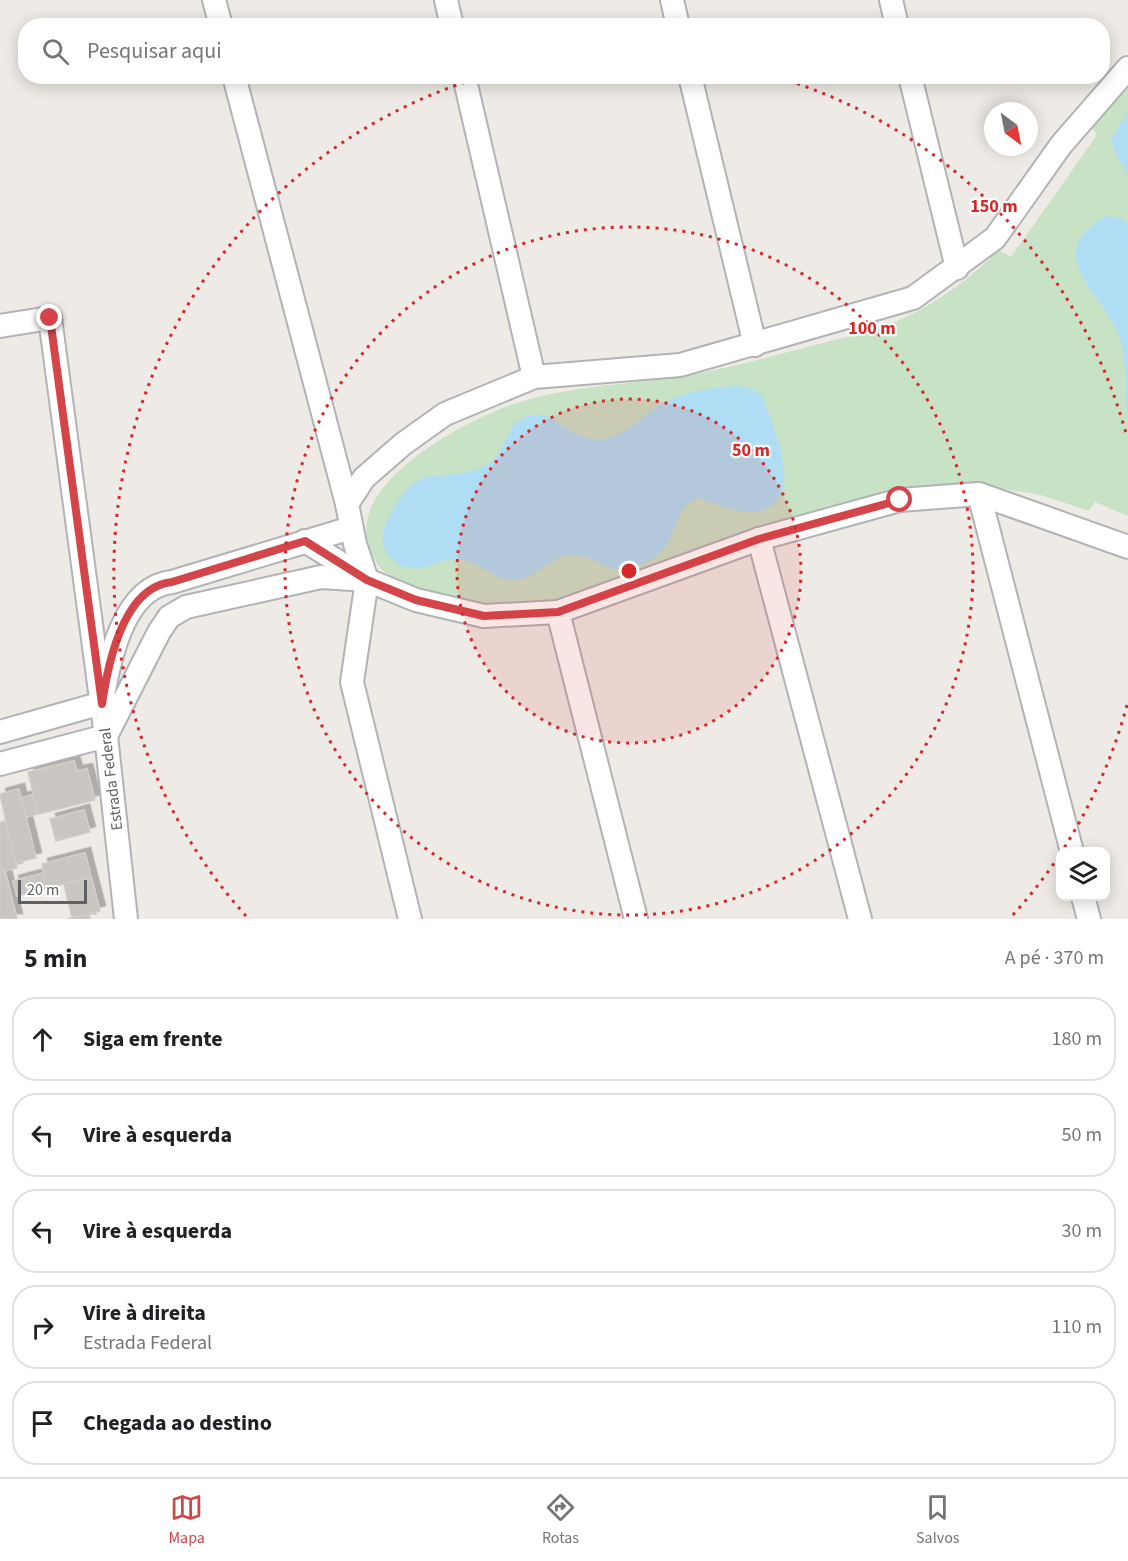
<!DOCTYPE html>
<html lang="pt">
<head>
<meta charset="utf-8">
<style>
  body { margin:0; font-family:"Source Sans 3",sans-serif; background:#f6f6f6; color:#202124 }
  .controls { position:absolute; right:18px; bottom:18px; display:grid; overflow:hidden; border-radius:12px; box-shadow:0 3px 15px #0003 }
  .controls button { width:54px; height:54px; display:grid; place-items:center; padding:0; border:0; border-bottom:2px solid #e0e0e0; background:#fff; color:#202124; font:30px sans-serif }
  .compass { position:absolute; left:984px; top:102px; width:54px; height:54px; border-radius:50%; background:#fff; box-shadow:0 3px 15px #0003; rotate:148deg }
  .scale { position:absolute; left:18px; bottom:15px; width:69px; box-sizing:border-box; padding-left:6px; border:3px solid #5d6164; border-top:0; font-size:16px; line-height:21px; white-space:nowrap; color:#5d6164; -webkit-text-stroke:4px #fff; paint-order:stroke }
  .stop { position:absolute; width:18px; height:18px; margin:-14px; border:4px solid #d4454a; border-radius:50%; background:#fff }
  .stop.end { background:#d4454a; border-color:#fff; box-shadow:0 2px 6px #0008 }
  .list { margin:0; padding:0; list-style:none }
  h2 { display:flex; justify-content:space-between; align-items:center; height:78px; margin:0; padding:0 24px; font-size:26px }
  h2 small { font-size:20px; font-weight:400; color:#757577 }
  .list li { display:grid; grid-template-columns:39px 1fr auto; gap:18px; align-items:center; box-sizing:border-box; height:84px; margin:0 12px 12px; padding:0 12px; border:2px solid #e0e0e0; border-radius:24px }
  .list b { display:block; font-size:22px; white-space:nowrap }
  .list p { margin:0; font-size:20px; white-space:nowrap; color:#757577 }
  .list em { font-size:20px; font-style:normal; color:#757577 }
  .icon { flex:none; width:33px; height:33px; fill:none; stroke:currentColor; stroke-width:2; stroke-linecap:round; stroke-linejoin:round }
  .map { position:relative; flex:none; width:1128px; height:919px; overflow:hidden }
  .search { position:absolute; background:#fff; box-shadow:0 3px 15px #0003; left:18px; right:18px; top:18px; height:66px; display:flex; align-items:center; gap:15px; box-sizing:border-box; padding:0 21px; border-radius:24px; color:#757577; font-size:22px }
  .sheet { height:558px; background:#fff }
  nav { display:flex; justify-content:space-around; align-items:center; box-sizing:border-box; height:84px; border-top:2px solid #e0e0e0; background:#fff; font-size:16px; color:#757577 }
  nav a { display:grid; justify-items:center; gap:3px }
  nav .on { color:#d4454a }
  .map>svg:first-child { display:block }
  .green { fill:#c8e2c5 }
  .water { fill:#afdef4 }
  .building { fill:#c9c6c2; stroke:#d2ccc5; stroke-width:1.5; filter:url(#shadow) }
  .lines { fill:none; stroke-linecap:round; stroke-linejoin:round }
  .minor-casing { stroke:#b1b3b6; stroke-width:26 }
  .minor { stroke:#fff; stroke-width:22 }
  .route { stroke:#d4454a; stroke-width:8 }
  .ring { fill:none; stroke:#d62828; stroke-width:3; stroke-dasharray:3 6 }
  .labels { text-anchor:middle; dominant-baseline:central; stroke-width:4.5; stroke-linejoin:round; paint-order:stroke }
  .street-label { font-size:16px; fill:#5d6164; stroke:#fff }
  .centre { fill:#d62828; stroke:#fff; stroke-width:3 }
  .ring-label { font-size:18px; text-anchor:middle; font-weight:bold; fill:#d62828; stroke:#fff; stroke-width:4.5; stroke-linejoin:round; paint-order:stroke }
</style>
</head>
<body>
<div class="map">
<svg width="1128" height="919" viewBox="0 0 1128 919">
  <defs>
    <filter id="shadow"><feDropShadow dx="5.5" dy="-5.5" stdDeviation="0" flood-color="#0004"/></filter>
  </defs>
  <rect width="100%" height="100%" fill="#eeebe6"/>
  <path class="green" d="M1128,86v430l-33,-14 -6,9 -48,-16 -54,-9 -410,110c-39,8 -85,15 -125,2 -20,-6 -46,-10 -64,-23 -10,-8 -17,-19 -20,-32 -17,-62 96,-121 143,-138 54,-19 112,-20 168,-28 52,-9 101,-23 151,-36 18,-4 35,-8 52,-14 45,-16 83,-44 117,-77l12,7 86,-122 -6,-9z"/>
  <g class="water">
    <path d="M1128,112v63l-12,-21 -5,-15z"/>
    <path d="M1107,216l15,3 6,7v195c-4,-28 0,-56 -8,-83 -15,-44 -83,-85 -13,-122z"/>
    <path d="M739,386l16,4 7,6c10,28 46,103 -2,115 -21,5 -44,-9 -63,-13 -34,19 -12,54 -63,69 -27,8 -38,-11 -61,-12 -22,-1 -35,23 -57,25 -23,2 -37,-19 -58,-21 -17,-2 -33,13 -48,9 -15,-3 -25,-12 -27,-26 -2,-11 4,-21 9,-30 27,-52 50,-28 91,-45 23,-9 20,-41 42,-50 30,-13 46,31 83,21 21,-5 31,-20 49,-31 23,-15 55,-20 82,-21z"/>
  </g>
  <g class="building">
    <path d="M74,761l3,10 10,-2 8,31 -57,14 -10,-42z"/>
    <path d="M19,789l17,69 -21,5 -15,-69z"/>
    <path d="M33,795l5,19 -12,3 -5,-19z"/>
    <path d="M84,810l6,22 -34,9 -6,-22z"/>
    <path d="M5,821l12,47 -17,4v-50z"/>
    <path d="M85,853l6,24 -63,16 -4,-15 20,-5 -2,-9z"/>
    <path d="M5,871l12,48h-17v-47z"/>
    <path d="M91,877l9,34 -28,7 -8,-34z"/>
    <path d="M24,878l4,15 -11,3 -4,-15z"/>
    <path d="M89,914l1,5h-23l5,-1z"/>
  </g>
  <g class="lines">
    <defs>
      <g id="minor">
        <path d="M214,0l7,26"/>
        <path d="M446,0l6,26"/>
        <path d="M672,0l6,26"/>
        <path d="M891,0l6,26"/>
        <path d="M1128,68l-67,77 -66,93 -82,60 -233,67 -146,12 -89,37 -42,30 -39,34 -17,26 8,40 12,36 49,20 68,16 74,-4 201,-73 141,-39 79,-6 149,53"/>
        <path d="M234,76l113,428"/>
        <path d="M464,76l70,301"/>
        <path d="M690,76l65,269"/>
        <path d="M910,76l47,192"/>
        <path d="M0,326l50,-8 56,418 20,183"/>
        <path d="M979,494l93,358"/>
        <path d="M759,539l101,380"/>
        <path d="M305,541l58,36"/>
        <path d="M367,580l-15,102 58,237"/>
        <path d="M558,612l78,307"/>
        <path d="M0,732l102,-29c6,-40 21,-116 70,-121l179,-54"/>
        <path d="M0,764l106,-28 53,-104 10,-15 17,-10 135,-30 46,3"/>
        <path d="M1083,897l6,22"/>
      </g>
    </defs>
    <use href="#minor" class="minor-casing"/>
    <use href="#minor" class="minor"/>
  </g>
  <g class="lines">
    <path class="route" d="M50,318l52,386c6,-41 21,-117 70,-122l133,-41 62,39 49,20 68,16 74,-4 201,-73 141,-39"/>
  </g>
  <circle cx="629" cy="571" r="172" fill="#d62828" fill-opacity=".12"/>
  <g class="ring">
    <circle cx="629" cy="571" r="172"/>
    <circle cx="629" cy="571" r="344"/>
    <path d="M1127 705A516 516 0 0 1 1064 848M1059 856A516 516 0 0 1 1012 916M246 916A516 516 0 0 1 478 78M780 78A516 516 0 0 1 1127 437"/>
  </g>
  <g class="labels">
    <g class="street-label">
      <text transform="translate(111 779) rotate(-97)">Estrada Federal</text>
    </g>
  </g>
  <circle cx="629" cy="571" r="9" class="centre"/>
  <g class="ring-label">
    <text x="994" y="212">150 m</text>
    <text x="872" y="334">100 m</text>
    <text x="751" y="456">50 m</text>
  </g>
</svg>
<div class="controls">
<button><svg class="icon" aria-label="layers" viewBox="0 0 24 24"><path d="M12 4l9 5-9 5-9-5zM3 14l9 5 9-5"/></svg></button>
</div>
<svg class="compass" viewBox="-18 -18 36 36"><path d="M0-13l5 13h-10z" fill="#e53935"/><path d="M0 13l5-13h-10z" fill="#757577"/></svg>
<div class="scale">20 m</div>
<div class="stop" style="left:900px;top:500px"></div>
<div class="stop end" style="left:50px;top:318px"></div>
<div class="search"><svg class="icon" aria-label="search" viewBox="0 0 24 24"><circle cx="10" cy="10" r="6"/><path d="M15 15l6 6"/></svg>Pesquisar aqui</div>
</div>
<section class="sheet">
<h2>5 min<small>A pé · 370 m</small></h2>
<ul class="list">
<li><svg class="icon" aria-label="ahead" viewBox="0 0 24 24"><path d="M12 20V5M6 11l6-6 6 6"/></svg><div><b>Siga em frente</b></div><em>180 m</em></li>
<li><svg class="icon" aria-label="left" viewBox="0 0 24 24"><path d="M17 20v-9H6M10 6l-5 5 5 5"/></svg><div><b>Vire à esquerda</b></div><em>50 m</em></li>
<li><svg class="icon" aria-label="left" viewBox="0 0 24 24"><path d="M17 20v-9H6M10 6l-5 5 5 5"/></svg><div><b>Vire à esquerda</b></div><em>30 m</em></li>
<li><svg class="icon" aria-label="right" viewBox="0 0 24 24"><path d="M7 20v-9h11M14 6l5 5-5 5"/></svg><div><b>Vire à direita</b><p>Estrada Federal</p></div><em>110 m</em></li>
<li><svg class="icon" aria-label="arrive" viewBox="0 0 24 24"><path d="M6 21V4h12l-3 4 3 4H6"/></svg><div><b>Chegada ao destino</b></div></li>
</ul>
</section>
<nav>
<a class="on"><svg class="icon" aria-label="map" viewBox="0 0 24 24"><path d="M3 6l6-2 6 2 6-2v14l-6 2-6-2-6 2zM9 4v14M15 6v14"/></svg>Mapa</a>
<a><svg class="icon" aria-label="directions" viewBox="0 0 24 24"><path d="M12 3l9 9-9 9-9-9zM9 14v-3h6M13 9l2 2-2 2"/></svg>Rotas</a>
<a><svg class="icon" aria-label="saved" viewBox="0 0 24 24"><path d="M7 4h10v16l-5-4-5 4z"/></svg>Salvos</a>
</nav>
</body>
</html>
